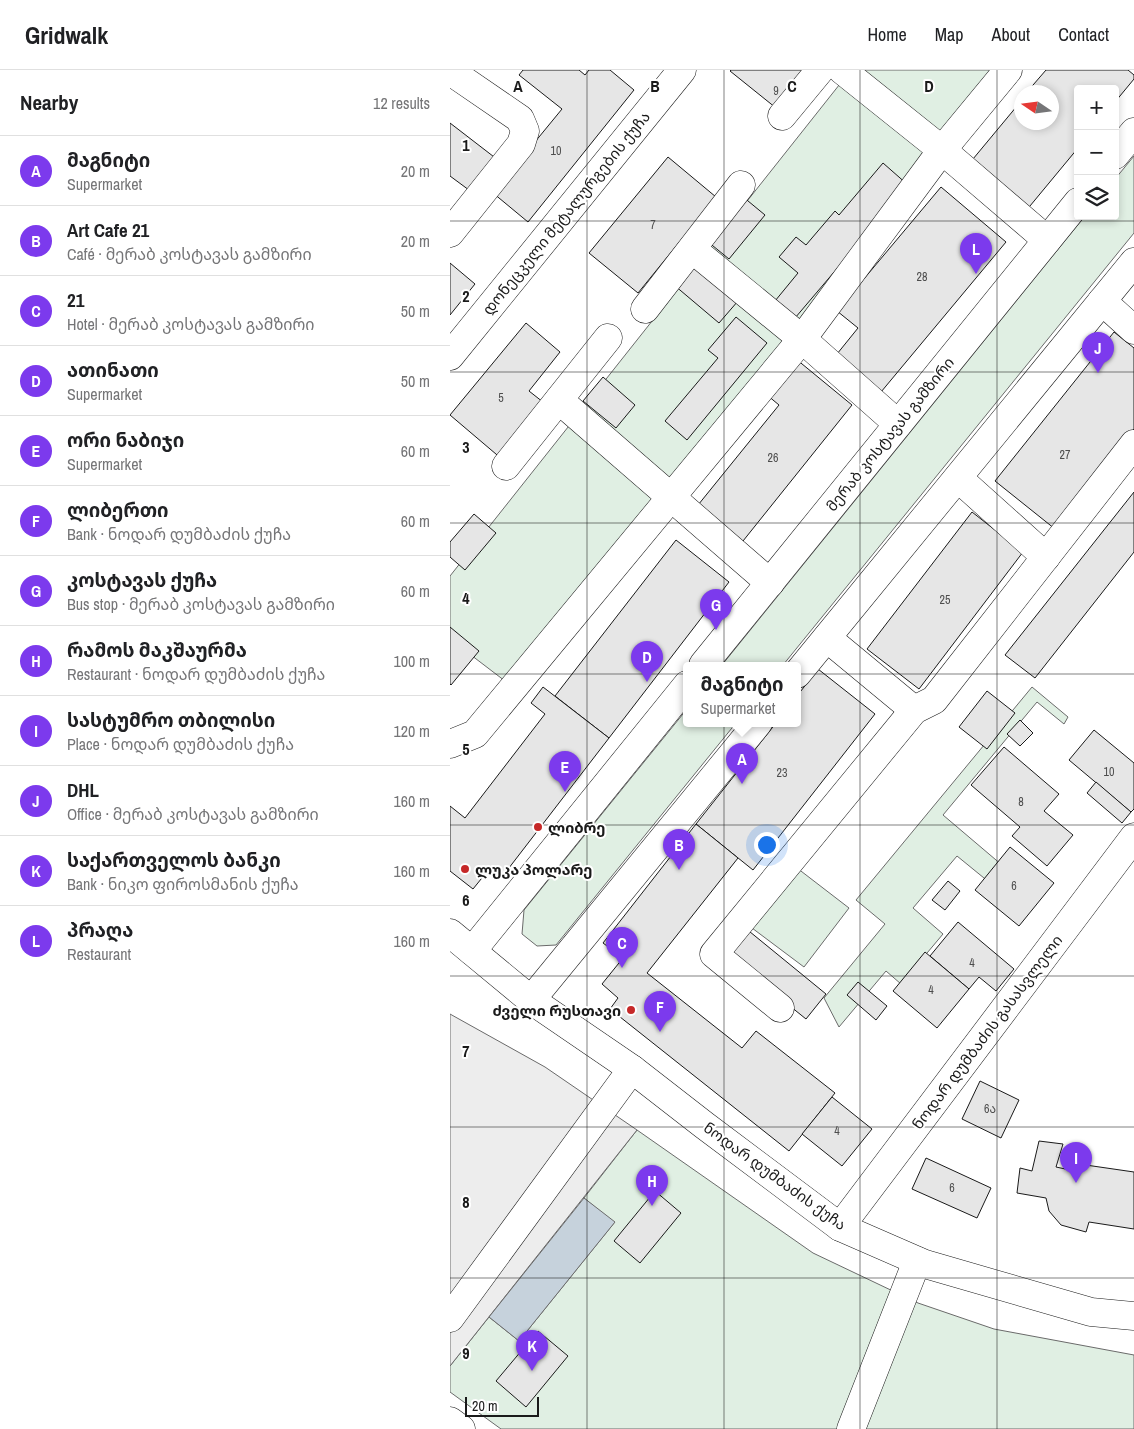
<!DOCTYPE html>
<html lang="en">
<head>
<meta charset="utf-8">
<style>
  body { margin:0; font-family:"Archivo Narrow","Noto Sans Georgian",sans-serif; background:#f6f6f6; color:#202124 }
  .controls { position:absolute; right:15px; top:15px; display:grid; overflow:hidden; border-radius:5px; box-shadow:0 2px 8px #0003 }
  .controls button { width:45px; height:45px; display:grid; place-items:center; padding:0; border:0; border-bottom:1px solid #e0e0e0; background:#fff; color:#202124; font:25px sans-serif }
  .compass { position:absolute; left:564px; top:15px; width:45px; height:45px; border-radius:50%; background:#fff; box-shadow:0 2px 8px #0003; rotate:283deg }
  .scale { position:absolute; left:15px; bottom:12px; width:74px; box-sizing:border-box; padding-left:5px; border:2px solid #1a1a1a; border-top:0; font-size:14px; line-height:18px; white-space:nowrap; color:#1a1a1a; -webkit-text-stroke:4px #fff; paint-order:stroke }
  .you { position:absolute; left:316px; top:774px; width:18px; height:18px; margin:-12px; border:4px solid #fff; border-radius:50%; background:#1a73e8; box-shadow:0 0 0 8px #1a73e833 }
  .badge { display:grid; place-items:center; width:32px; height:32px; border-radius:50%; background:#7c3aed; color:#fff; font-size:16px; font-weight:700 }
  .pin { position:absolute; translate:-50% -41px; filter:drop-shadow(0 1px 2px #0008) }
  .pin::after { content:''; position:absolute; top:26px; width:18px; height:15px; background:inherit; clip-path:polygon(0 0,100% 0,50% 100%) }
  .popup { position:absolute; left:233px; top:592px; width:118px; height:65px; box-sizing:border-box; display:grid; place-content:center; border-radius:5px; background:#fff; filter:drop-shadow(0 1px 4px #0005); font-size:16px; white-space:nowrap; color:#757577 }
  .popup b { font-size:19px; color:#202124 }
  .popup::after { content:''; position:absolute; left:50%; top:100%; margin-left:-10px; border:10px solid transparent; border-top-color:#fff }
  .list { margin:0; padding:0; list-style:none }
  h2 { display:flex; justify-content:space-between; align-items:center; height:65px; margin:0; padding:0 20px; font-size:21px }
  h2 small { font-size:16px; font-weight:400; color:#757577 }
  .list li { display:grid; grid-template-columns:32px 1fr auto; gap:15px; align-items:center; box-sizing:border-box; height:70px; padding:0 20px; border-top:1px solid #e0e0e0 }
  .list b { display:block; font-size:19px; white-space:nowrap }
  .list p { margin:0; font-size:16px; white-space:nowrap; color:#757577 }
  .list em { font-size:16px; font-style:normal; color:#757577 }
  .icon { flex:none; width:28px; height:28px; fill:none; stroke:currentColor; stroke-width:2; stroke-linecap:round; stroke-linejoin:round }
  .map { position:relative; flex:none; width:684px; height:1359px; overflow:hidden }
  header { display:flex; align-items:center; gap:30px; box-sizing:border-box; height:70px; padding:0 25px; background:#fff; border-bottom:1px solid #e0e0e0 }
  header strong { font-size:24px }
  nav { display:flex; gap:28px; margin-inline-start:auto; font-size:18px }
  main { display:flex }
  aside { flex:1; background:#fff }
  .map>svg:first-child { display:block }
  .green { fill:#e0efe3; stroke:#6a6a6a }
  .parking { fill:#ededed; stroke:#6a6a6a }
  .water { fill:#c6d2dc; stroke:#6a6a6a }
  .building { fill:#e6e6e6; stroke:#1a1a1a }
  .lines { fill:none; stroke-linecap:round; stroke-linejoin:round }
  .minor-casing { stroke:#1a1a1a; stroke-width:29 }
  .minor { stroke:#fff; stroke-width:28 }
  .grid { fill:none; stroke:#1a1a1a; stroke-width:1; stroke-opacity:0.55 }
  .poi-dot { fill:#c62828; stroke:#fff; stroke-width:2 }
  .labels { text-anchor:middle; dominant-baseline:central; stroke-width:4; stroke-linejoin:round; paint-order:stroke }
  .number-label { font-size:12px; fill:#4d4d4d }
  .street-label { font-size:15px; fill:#1a1a1a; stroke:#fff }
  .poi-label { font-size:15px; font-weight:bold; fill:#1a1a1a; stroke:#fff; text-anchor:start }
  .grid-label { font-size:16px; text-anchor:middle; font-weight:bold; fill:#1a1a1a; stroke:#fff; stroke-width:4; stroke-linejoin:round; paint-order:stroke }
</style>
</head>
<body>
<header>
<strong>Gridwalk</strong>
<nav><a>Home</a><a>Map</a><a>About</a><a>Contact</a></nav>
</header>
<main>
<aside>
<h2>Nearby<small>12 results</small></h2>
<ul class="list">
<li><span class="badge">A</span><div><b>მაგნიტი</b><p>Supermarket</p></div><em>20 m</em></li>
<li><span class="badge">B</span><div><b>Art Cafe 21</b><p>Café · მერაბ კოსტავას გამზირი</p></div><em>20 m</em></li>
<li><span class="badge">C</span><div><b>21</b><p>Hotel · მერაბ კოსტავას გამზირი</p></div><em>50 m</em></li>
<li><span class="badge">D</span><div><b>ათინათი</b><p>Supermarket</p></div><em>50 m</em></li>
<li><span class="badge">E</span><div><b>ორი ნაბიჯი</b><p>Supermarket</p></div><em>60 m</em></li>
<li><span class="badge">F</span><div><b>ლიბერთი</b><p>Bank · ნოდარ დუმბაძის ქუჩა</p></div><em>60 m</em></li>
<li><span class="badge">G</span><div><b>კოსტავას ქუჩა</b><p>Bus stop · მერაბ კოსტავას გამზირი</p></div><em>60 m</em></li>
<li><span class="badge">H</span><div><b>რამოს მაკშაურმა</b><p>Restaurant · ნოდარ დუმბაძის ქუჩა</p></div><em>100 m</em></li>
<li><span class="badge">I</span><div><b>სასტუმრო თბილისი</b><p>Place · ნოდარ დუმბაძის ქუჩა</p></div><em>120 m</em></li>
<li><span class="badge">J</span><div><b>DHL</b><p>Office · მერაბ კოსტავას გამზირი</p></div><em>160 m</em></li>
<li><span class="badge">K</span><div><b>საქართველოს ბანკი</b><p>Bank · ნიკო ფიროსმანის ქუჩა</p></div><em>160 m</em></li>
<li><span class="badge">L</span><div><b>პრაღა</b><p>Restaurant</p></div><em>160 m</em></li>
</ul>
</aside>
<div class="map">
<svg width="684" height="1359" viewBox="0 0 684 1359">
  <rect width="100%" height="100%" fill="#fff"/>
  <g class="green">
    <path d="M401,0h146v13l-492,598 -55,-42v-63z"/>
    <path d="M684,86v77l-351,432h-61l363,-449h30v-37z"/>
    <path d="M582,617l36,30 -4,7 -27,-22 -94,113 66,56 -14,16 -38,-31 -44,52 30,26 -42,50 -15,-13 -47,56 -15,-29 61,-74 -29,-24z"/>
    <path d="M237,639v14h49l-180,222 -19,1 -15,-12 2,-24z"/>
    <path d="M347,798l52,40 -45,59 -52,-39z"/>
    <path d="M187,1060l176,123 105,50 76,26 140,26v74h-633l-51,-37v-26l39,-49 30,24 95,-118 -30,-25z"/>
  </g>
  <path class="parking" d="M0,944l95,53 92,63 -187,236z"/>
  <path class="water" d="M134,1128l31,24 -96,119 -30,-24z"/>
  <g class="building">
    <path d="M73,0h56l6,5 4,-5h21l24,20 -106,132 -35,-29 69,-84 -43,-34z"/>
    <path d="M281,0h83l-33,42 -51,-41z"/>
    <path d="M596,0h82l6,5v4l-19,23v-13h-37v59l-53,64 -57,-47 54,-65v22h30v-30h-25z"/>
    <path d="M0,53l48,37 -25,33 -23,-17z"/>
    <path d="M218,87l48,40 -78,96 -49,-40z"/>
    <path d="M433,93l25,22 -113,133 -20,-17 23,-28 -19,-16 17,-20 10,8 29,-34 4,4z"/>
    <path d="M491,117l65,55 -125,150 -44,-38 21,-26 -21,-17z"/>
    <path d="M292,126l23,19 -36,44 -22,-18z"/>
    <path d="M0,193l25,21 -25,31z"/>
    <path d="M243,193l45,38 -19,22 -45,-38z"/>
    <path d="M286,247l31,26 -80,97 -22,-19 53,-63 -10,-8z"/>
    <path d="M76,253l34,29 -31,39 19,15 -45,54 -53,-45z"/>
    <path d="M664,262l20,16v81l-79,100 -60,-48z"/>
    <path d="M346,289l56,46 -113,141 -45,-36 85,-105 -12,-10z"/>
    <path d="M153,307l32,28 -19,23 -33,-27z"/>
    <path d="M684,422v60l-99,126 -30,-23z"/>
    <path d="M522,442l51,40 -104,137 -52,-40z"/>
    <path d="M24,444l22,19 -31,37 -15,-13v-15z"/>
    <path d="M226,470l53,42 -120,156 -54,-42z"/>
    <path d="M0,557l29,24 -28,34 -1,-1z"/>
    <path d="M368,599l57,45 -122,156 -57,-46 80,-101h21v-27z"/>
    <path d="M93,617l66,51 -107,139 -12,-9 -17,21 -23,-18v-65l15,12 80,-104 -14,-11z"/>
    <path d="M537,621l28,22 -28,36 -28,-22z"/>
    <path d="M570,650l13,13 -13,13 -13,-12z"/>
    <path d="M644,660l40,33v46l-3,3 -62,-52z"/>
    <path d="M554,677l55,47 -15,17 29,24 -26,31 -35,-30 8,-9 -49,-42z"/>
    <path d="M646,712l35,30 -9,11 -35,-30z"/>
    <path d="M246,754l42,34 -91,115 95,75 14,-17 79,62 -46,58 -179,-142 8,-11 -16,-14 21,-26 -20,-15z"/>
    <path d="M560,777l44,36 -35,43 -44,-36z"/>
    <path d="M498,811l12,10 -15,19 -13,-10z"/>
    <path d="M508,852l56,47 -18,22 -17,-14 -10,12 -39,-33z"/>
    <path d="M294,857l82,67 -20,25 -83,-67z"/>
    <path d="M475,882l44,37 -32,39 -44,-37z"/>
    <path d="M408,912l29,24 -11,14 -29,-25z"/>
    <path d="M530,1011l39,19 -18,38 -39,-19z"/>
    <path d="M382,1027l40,32 -30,37 -40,-32z"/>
    <path d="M589,1071l24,3 -7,23 14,3 2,-7 62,9v57l-45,-7 -3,10 -25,-7 -12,-14 -3,-13 -29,-5 3,-25 12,3z"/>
    <path d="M476,1088l65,30 -14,30 -65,-29z"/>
    <path d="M205,1121l26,22 -41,50 -26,-22z"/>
    <path d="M88,1261l30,25 -42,51 -30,-26z"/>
  </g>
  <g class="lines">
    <defs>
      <g id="minor">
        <path d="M392,0l100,80 105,90"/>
        <path d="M0,1l70,48 5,12 -4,13 -71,89"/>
        <path d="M332,46l38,-46"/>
        <path d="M665,85l19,-23"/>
        <path d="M242,179l110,90 96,85"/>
        <path d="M652,231l32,29"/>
        <path d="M195,239l96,-124"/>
        <path d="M0,286l232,-286"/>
        <path d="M109,330l211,183"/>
        <path d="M56,396l102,-128"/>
        <path d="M508,408l88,79"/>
        <path d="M377,568l87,72"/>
        <path d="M253,595l375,-463"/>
        <path d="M347,604l337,-412"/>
        <path d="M0,674l25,-10 327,-395 140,-189 66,-80"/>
        <path d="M0,863l81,67 101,69 72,56 136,102 85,37 166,48 43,4"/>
        <path d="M22,881l215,-266"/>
        <path d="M81,930l227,-277"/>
        <path d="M330,938l-66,-54 200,-244 20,-10 200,-256"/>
        <path d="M390,1157l294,-390"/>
        <path d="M0,1248l182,-249"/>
        <path d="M0,1351l11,8"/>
        <path d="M401,1359l66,-168"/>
      </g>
    </defs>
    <use href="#minor" class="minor-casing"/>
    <use href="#minor" class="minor"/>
  </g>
  <path class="grid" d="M137,0v1359M274,0v1359M410,0v1359M547,0v1359M0,151h684M0,302h684M0,453h684M0,604h684M0,755h684M0,906h684M0,1057h684M0,1208h684"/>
  <g class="poi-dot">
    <circle cx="88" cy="757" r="5"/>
    <circle cx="15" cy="799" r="5"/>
    <circle cx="181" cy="940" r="5"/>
  </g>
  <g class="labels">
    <g class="number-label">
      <text x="326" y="21">9</text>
      <text x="106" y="81">10</text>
      <text x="203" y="155">7</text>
      <text x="472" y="207">28</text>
      <text x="51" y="328">5</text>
      <text x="615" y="385">27</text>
      <text x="323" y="388">26</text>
      <text x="495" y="530">25</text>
      <text x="659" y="702">10</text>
      <text x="332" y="703">23</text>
      <text x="571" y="732">8</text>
      <text x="564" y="816">6</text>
      <text x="522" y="893">4</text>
      <text x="481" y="920">4</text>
      <text x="540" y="1039">6ა</text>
      <text x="387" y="1061">4</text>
      <text x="502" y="1118">6</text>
    </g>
    <g class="street-label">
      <text transform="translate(116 143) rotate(-51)">დონეცკელი მეტალურგების ქუჩა</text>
      <text transform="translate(440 364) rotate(-51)">მერაბ კოსტავას გამზირი</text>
      <text transform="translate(537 962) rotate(-53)">ნოდარ დუმბაძის გასასვლელი</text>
      <text transform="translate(325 1106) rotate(36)">ნოდარ დუმბაძის ქუჩა</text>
    </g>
    <g class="poi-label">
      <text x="98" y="757">ლიბრე</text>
      <text x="25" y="799">ლუკა პოლარე</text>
      <text x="171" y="940" text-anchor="end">ძველი რუსთავი</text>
    </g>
  </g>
  <g class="grid-label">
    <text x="68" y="22">A</text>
    <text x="205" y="22">B</text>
    <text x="342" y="22">C</text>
    <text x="479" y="22">D</text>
    <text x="16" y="81">1</text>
    <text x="16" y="232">2</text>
    <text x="16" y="383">3</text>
    <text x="16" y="534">4</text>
    <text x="16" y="685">5</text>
    <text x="16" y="836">6</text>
    <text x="16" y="987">7</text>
    <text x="16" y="1138">8</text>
    <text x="16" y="1289">9</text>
  </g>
</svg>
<div class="controls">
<button>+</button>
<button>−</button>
<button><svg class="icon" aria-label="layers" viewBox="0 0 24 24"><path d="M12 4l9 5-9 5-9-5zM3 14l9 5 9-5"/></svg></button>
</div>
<svg class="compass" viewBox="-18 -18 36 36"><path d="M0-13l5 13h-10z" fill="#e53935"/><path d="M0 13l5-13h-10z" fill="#757577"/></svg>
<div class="scale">20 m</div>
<div class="you"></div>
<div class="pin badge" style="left:292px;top:714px">A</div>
<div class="popup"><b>მაგნიტი</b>Supermarket</div>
<div class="pin badge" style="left:229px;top:800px">B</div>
<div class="pin badge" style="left:172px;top:898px">C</div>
<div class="pin badge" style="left:197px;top:612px">D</div>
<div class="pin badge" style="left:115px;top:722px">E</div>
<div class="pin badge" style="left:210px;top:962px">F</div>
<div class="pin badge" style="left:266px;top:560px">G</div>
<div class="pin badge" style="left:202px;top:1136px">H</div>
<div class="pin badge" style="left:626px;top:1113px">I</div>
<div class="pin badge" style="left:648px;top:303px">J</div>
<div class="pin badge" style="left:82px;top:1301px">K</div>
<div class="pin badge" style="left:526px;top:204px">L</div>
</div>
</main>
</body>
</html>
